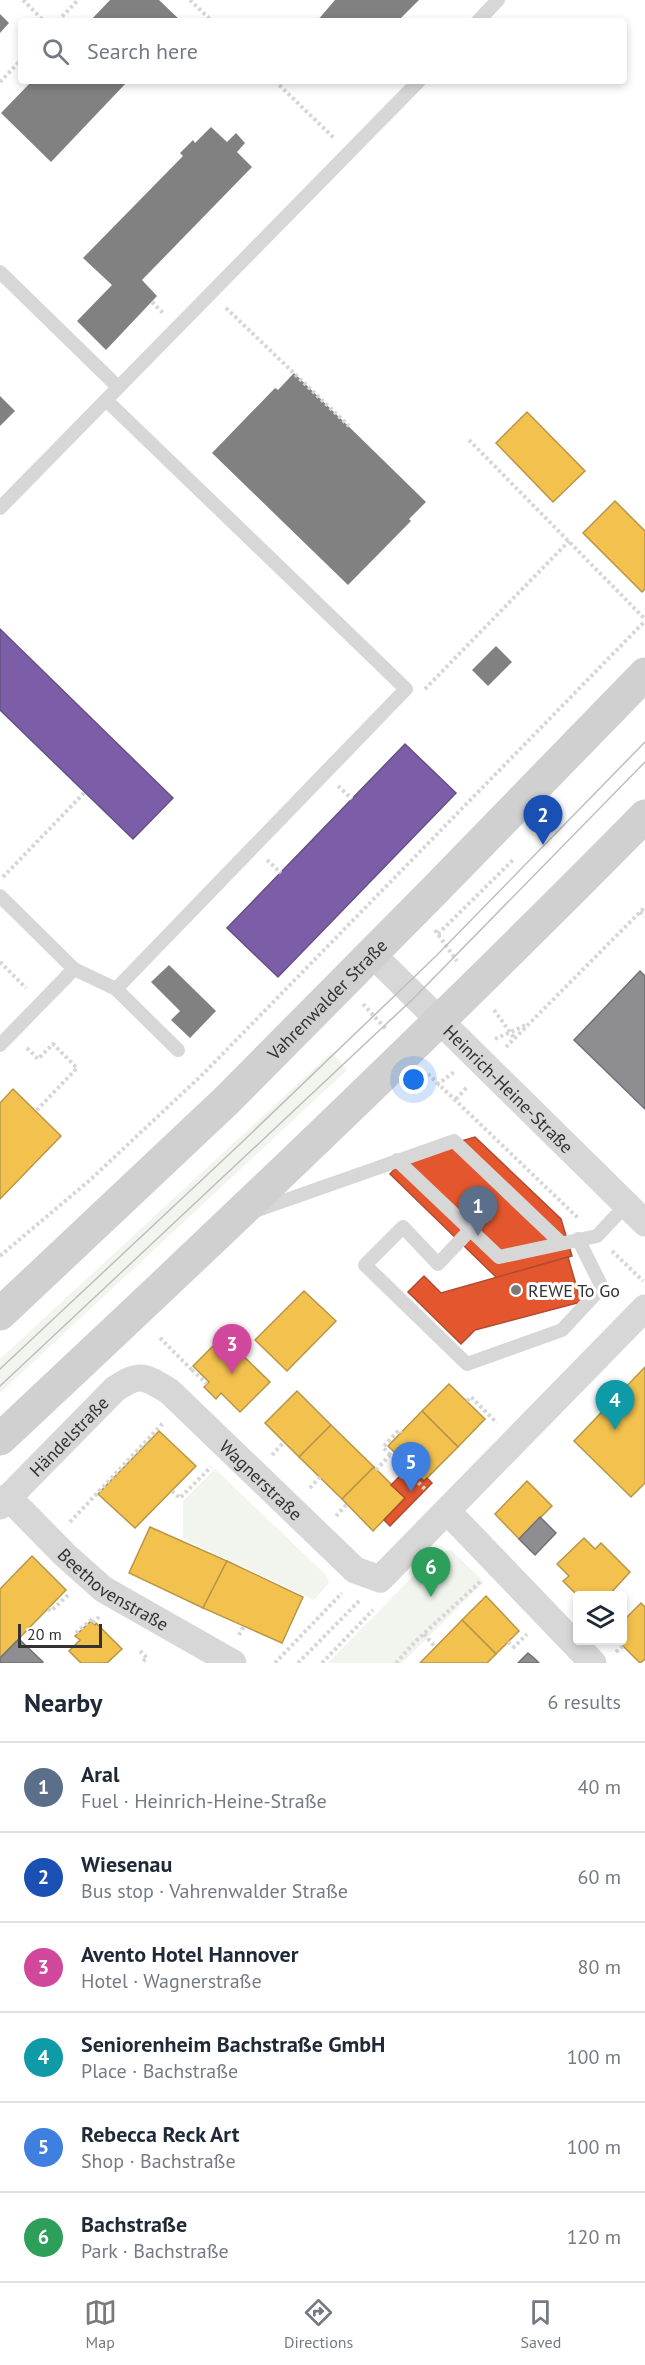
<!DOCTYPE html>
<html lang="en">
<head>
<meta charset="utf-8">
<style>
  body { margin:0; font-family:"PT Sans",sans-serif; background:#f6f6f7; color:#1f2937 }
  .controls { position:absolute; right:18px; bottom:18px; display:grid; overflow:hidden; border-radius:6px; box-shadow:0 3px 9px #0003 }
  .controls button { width:54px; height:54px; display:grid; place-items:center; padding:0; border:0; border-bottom:2px solid #e0e1e3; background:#fff; color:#1f2937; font:30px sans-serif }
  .scale { position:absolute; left:18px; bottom:15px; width:84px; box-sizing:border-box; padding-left:6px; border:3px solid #333; border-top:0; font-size:16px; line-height:21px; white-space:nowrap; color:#333; -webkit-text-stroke:4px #fff; paint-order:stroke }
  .you { position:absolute; left:414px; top:1080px; width:21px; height:21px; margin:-15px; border:4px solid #fff; border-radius:50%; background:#1a73e8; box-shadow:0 0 0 9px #1a73e833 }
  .badge { display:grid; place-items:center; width:39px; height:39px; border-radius:50%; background:#7a7a7a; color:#fff; font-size:20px; font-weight:700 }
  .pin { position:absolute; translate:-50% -50px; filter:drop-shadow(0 2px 3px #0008) }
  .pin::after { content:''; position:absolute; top:32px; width:21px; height:18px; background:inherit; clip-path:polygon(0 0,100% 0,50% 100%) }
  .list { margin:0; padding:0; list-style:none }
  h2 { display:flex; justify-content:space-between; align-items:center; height:78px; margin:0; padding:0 24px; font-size:26px }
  h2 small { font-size:20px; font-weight:400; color:#747a83 }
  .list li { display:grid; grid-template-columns:39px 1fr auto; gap:18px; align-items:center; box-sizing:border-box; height:90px; padding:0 24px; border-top:2px solid #e0e1e3 }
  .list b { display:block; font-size:22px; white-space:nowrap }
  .list p { margin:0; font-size:20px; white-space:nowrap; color:#747a83 }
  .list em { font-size:20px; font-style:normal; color:#747a83 }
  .icon { flex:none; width:33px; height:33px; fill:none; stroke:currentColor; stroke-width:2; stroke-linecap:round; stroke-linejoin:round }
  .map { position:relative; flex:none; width:645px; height:1663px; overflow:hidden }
  .search { position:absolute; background:#fff; box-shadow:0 3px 9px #0003; left:18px; right:18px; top:18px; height:66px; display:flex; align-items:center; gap:15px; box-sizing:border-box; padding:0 21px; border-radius:6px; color:#747a83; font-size:22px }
  .sheet { height:618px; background:#fff }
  nav { display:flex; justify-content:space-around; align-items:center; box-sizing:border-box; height:84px; border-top:2px solid #e0e1e3; background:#fff; font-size:16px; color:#747a83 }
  nav a { display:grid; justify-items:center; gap:3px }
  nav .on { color:#7a7a7a }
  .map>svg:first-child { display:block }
  .green { fill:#f1f5ed }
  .homes { fill:#f2c14e; stroke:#b99646; stroke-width:1.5 }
  .shops { fill:#e4572e; stroke:#af4c30; stroke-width:1.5 }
  .offices { fill:#7b5ea7; stroke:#655184; stroke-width:1.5 }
  .industry { fill:#8d8d92; stroke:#727276; stroke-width:1.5 }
  .building { fill:#818181 }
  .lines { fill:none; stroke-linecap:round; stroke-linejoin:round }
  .path { stroke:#d6d6d6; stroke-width:4; stroke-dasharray:3 3; stroke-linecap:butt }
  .service { stroke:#d7d7d7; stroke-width:14 }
  .minor { stroke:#d7d7d7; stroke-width:27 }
  .secondary { stroke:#d0d0d0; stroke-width:33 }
  .tram { stroke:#bebebe; stroke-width:1.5 }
  .poi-dot { fill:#7a7a7a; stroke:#fff; stroke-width:2 }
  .labels { text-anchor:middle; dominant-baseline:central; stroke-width:6; stroke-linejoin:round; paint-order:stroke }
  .street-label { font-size:18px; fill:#333; stroke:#fff }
  .poi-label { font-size:18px; fill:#333; stroke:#fff; text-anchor:start }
</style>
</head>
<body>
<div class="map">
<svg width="645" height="1663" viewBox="0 0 645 1663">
  <rect width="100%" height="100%" fill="#fff"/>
  <g class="green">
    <path d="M332,1052l15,18 -347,323v-34z"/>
    <path d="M215,1469l112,107 2,7 -15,17 -131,-61v-38z"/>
    <path d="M451,1550l33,32 -82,81h-74l109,-111z"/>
  </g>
  <g class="homes">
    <path d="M527,412l58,59 -32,31 -57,-59z"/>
    <path d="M615,501l30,30v58l-3,3 -59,-59z"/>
    <path d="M13,1089l48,47 -61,63v-96z"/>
    <path d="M304,1291l32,30 -49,50 -32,-31z"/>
    <path d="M223,1336l47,46 -30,30 -19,-19 -5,6 -12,-12 5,-5 -16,-16z"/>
    <path d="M645,1367v116l-14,14 -57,-56z"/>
    <path d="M449,1384l36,35 -27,28 -36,-36z"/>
    <path d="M297,1391l34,34 -32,32 -34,-34z"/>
    <path d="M422,1411l36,36 -34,34 -36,-35z"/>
    <path d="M331,1425l43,42 -32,32 -43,-42z"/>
    <path d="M159,1431l37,35 -61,62 -37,-34z"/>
    <path d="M374,1467l31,31 -32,33 -31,-32z"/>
    <path d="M527,1481l25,25 -33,33 -24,-25z"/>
    <path d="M150,1527l77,34 -24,47 -74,-35z"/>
    <path d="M584,1538l11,11 6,-6 29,29 -22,24h-30l-15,-15 6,-5 -12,-12z"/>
    <path d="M32,1556l34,34 -66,68v-69z"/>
    <path d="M227,1561l76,36 -21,46 -79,-35z"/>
    <path d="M486,1596l33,35 -23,23 -34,-34z"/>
    <path d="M641,1603l4,4v52l-5,4 -23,-23h5v-18z"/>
    <path d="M462,1620l34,34 -9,9h-67z"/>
    <path d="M91,1621l4,4 1,-2 26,26 -15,14h-26l-12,-12 11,-11 -5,-4z"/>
  </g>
  <g class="shops">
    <path d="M475,1137l86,82 11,37 -75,22 -107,-104 16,-17z"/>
    <path d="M568,1257l13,45 -106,28 -14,14 -53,-52 16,-16 17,17z"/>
    <path d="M409,1467l15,14 3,-3 5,5 -42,43 -6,-6 21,-22 -14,-13z"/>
  </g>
  <g class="offices">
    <path d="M0,629l173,169 -40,41 -133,-129z"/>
    <path d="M405,744l51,49 -178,184 -51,-49z"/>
  </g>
  <g class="industry">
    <path d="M640,971l5,5v133l-71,-69z"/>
    <path d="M540,1517l16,16 -21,22 -16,-16z"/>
    <path d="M19,1639l24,23 -1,1h-42v-5z"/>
    <path d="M528,1653l7,6 4,4h-21z"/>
  </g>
  <g class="building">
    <path d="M110,0h49l22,21h-91z"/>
    <path d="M335,0h84l-21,21h-81z"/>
    <path d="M0,14l9,9 -9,10z"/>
    <path d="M32,81h96l-77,81 -50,-49z"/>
    <path d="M211,127l16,15 9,-9 9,10 -8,9 15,15 -110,113 15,16 -51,54 -29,-29 35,-36 -29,-27 100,-102 -3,-3 13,-13 2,3z"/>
    <path d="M294,373l132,129 -17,17 2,2 -63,64 -136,-132 63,-65 3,2z"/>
    <path d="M0,396l15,15 -15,15z"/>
    <path d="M496,646l16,16 -24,24 -16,-16z"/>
    <path d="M169,965l47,46 -26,27 -19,-18 9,-9 -29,-29z"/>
  </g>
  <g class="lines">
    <g class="path">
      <path d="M23,0l21,21"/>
      <path d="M190,0l22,21"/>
      <path d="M58,21l20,-21"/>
      <path d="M275,81l60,58"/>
      <path d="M0,82l21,-22"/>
      <path d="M152,302l12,12"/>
      <path d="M226,308l123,118"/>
      <path d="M469,440l176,179"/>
      <path d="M425,689l144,-148"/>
      <path d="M338,786l14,13"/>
      <path d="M267,860l14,13"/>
      <path d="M3,877l82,-85"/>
      <path d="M640,912l5,4"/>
      <path d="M435,930l22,31"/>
      <path d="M438,934l76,-75"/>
      <path d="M0,962l26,26"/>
      <path d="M363,1004l23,25"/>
      <path d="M494,1010l21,29"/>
      <path d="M495,1039l31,-14"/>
      <path d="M506,1047l139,-140"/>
      <path d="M27,1048l11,11 15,-15 24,24 -41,43"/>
      <path d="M428,1074l150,144"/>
      <path d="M437,1085l17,-13"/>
      <path d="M456,1099l12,-13"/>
      <path d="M612,1251l31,30"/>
      <path d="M0,1256l90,-76 113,-106 442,-453"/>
      <path d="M160,1338l32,32"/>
      <path d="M192,1370l15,14"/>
      <path d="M467,1401l4,-4 26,26"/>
      <path d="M272,1455l12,-13"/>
      <path d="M390,1455l-7,-8 16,-17 2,3"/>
      <path d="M376,1470l14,-15 37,36"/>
      <path d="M310,1488l10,-11"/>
      <path d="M172,1491l8,7 31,-31"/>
      <path d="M336,1516l11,-12"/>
      <path d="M70,1522l94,-100"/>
      <path d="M48,1609l3,2 18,-17"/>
      <path d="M93,1623l6,-6"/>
      <path d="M76,1633l18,-16"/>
      <path d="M424,1634l11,13"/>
      <path d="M239,1635l5,-9"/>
      <path d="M508,1642l6,5 13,-13"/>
      <path d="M140,1651l7,7 -5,4"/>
      <path d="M616,1652l7,-6"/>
      <path d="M275,1663l67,-70"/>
      <path d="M298,1663l63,-64"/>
      <path d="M322,1663l51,-53"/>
      <path d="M396,1663l21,-23 63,-58"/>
    </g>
    <g class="service">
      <path d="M478,21l20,-21"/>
      <path d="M0,272l118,115"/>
      <path d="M106,400l300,289 -290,300"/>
      <path d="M0,508l419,-427"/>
      <path d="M0,896l74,73 42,20 62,61"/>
      <path d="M0,1045l74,-76"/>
      <path d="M397,1160l102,97 98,-21 29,-31"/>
      <path d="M255,1211l199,-70 107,102"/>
      <path d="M470,1230l-32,34 -35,-37 -38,38 102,99 95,-34 40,-43 -24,-48"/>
    </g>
    <g class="minor">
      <path id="s1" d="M372,954l273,269"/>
      <path id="s2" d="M8,1497l57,58 38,34 130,74"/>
      <path id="s3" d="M0,1506l115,-117c25,-17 29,-13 54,2l186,179 25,9 265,-271"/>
      <path d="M448,1512l145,151"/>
    </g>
    <g class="secondary">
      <path id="s4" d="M0,1314l227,-214 206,-208 212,-218"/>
      <path d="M0,1439c218,-204 435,-410 645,-623"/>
    </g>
    <g class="tram">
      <path d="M0,1369l239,-224 197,-189 209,-214"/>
      <path d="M0,1386l415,-389 230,-235"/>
    </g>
  </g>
  <circle class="poi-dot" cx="516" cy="1290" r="6"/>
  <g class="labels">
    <g class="street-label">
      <text stroke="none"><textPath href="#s4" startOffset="454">Vahrenwalder Straße</textPath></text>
      <text stroke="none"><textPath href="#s1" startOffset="192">Heinrich-Heine-Straße</textPath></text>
      <text stroke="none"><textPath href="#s3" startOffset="98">Händelstraße</textPath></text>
      <text stroke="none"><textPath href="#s3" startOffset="352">Wagnerstraße</textPath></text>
      <text stroke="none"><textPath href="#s2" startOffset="141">Beethovenstraße</textPath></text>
    </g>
    <g class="poi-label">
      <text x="528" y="1290">REWE To Go</text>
    </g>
  </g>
</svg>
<div class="controls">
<button><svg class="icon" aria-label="layers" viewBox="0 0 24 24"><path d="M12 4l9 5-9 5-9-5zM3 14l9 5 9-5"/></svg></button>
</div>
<div class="scale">20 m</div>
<div class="you"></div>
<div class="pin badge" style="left:478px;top:1236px;background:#5c6f8a">1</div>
<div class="pin badge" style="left:543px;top:845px;background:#1a4fb4">2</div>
<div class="pin badge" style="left:232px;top:1374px;background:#d1479c">3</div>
<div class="pin badge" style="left:615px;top:1430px;background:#0f9aa8">4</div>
<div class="pin badge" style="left:411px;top:1492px;background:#3f7fe0">5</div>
<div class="pin badge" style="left:431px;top:1597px;background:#2e9e5b">6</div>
<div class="search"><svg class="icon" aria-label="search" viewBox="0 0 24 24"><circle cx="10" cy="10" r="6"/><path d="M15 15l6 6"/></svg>Search here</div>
</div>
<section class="sheet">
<h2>Nearby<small>6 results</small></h2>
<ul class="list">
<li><span class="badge" style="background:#5c6f8a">1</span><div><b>Aral</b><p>Fuel · Heinrich-Heine-Straße</p></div><em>40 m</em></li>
<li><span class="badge" style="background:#1a4fb4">2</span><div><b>Wiesenau</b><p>Bus stop · Vahrenwalder Straße</p></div><em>60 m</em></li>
<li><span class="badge" style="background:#d1479c">3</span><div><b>Avento Hotel Hannover</b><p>Hotel · Wagnerstraße</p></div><em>80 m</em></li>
<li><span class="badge" style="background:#0f9aa8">4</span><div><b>Seniorenheim Bachstraße GmbH</b><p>Place · Bachstraße</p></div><em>100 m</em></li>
<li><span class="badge" style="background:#3f7fe0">5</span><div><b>Rebecca Reck Art</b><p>Shop · Bachstraße</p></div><em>100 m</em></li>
<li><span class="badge" style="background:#2e9e5b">6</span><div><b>Bachstraße</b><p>Park · Bachstraße</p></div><em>120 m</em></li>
</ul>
</section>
<nav>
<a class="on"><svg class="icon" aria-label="map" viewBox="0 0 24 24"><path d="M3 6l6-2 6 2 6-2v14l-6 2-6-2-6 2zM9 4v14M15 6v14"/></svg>Map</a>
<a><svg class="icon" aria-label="directions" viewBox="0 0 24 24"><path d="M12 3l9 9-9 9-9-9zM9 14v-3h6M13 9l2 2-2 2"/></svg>Directions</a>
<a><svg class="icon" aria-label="saved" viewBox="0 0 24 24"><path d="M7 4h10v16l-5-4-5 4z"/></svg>Saved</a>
</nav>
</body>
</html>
